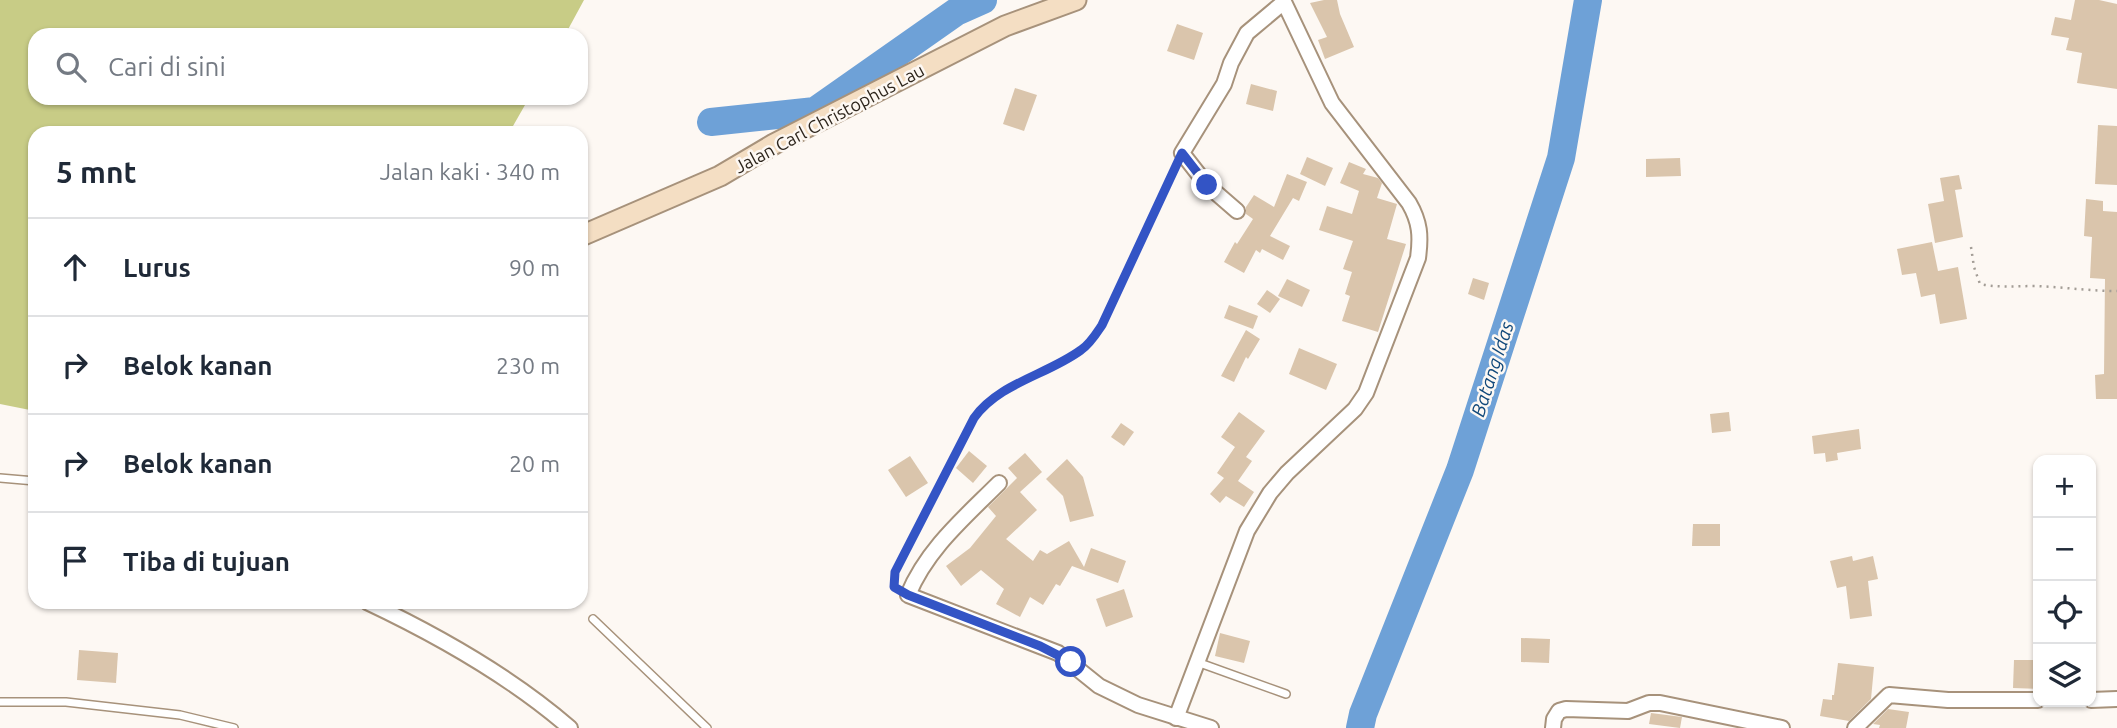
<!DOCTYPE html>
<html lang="id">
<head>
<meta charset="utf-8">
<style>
  body { margin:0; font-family:Ubuntu,sans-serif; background:#f2f2f3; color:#1f2937 }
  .controls { position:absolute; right:21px; bottom:21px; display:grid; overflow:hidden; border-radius:14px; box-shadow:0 2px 5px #0004 }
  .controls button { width:63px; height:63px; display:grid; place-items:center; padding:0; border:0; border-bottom:2px solid #e0e1e3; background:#fff; color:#1f2937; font:35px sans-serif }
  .stop { position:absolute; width:21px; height:21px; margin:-16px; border:5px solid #3354c5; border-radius:50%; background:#fff }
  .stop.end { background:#3354c5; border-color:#fff; box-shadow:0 2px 7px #0008 }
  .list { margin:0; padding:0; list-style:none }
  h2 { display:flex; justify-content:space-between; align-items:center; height:91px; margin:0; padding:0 28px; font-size:30px }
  h2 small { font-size:23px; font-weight:400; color:#747a83 }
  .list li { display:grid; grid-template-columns:46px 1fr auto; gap:21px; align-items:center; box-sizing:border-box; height:98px; padding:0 28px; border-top:2px solid #e0e1e3 }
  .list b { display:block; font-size:26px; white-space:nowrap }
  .list em { font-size:23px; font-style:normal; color:#747a83 }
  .icon { flex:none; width:38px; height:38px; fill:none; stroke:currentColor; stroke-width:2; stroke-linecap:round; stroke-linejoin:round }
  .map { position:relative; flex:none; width:2117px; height:728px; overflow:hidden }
  .search { position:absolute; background:#fff; box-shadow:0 2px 5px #0004; left:28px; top:28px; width:560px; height:77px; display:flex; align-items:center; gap:18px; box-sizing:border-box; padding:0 24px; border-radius:21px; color:#747a83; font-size:26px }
  .panel { position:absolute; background:#fff; box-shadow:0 2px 5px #0004; left:28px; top:126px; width:560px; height:483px; border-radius:21px }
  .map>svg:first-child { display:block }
  .green { fill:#c8cc86 }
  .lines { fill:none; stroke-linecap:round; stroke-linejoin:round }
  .river { stroke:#6ea1d7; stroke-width:28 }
  .building { fill:#dac5ac }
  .lane-casing { stroke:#a7927b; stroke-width:10 }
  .street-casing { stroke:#a7927b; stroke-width:18 }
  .secondary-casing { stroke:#a7927b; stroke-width:23 }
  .path { stroke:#a39d96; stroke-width:2.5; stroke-dasharray:2 5; stroke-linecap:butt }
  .lane { stroke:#fff; stroke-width:7 }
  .street { stroke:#fff; stroke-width:14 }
  .secondary { stroke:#f4dec3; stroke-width:19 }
  .route { stroke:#3354c5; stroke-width:9 }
  .labels { text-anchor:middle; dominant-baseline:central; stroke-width:5; stroke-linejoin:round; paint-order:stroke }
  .street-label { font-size:18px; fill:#2e261d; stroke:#fdf8f3 }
  .water-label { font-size:19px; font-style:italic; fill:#10487a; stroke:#fdf8f3 }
</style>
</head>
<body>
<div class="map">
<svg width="2117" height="728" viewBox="0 0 2117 728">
  <rect width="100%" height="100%" fill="#fdf8f3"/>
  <path class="green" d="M0,0h584l-19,35h-530v63h494l-20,35h-474v278l-35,-7z"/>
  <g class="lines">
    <g class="river">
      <path d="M711,122l104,-11 141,-99 27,-12"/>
      <path d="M1360,728l3,-14 97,-244 101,-312 27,-158"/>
    </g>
  </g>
  <g class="building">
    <path d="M1324,0h13l3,14 14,33 -29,12 -7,-19 9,-3 -17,-34z"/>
    <path d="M2075,0h24l18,4v85l-40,-6 5,-30 -16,-3 3,-12 -18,-3 4,-18 16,3z"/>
    <path d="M1177,24l26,9 -9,27 -27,-9z"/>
    <path d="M1251,84l26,7 -4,20 -27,-7z"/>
    <path d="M1015,88l22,7 -13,36 -21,-7z"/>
    <path d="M2098,125l19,1v59l-22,-1z"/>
    <path d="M1307,157l26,11 -8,18 -25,-12z"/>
    <path d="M1680,158l1,18 -35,1v-18z"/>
    <path d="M1349,162l17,7 -3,5 15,4 4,5 -5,15 20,6 -10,35 19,5 -28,88 -36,-11 8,-25 -5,-2 7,-22 -9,-3 10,-28 -34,-11 8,-24 25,8 7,-23 -19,-8z"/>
    <path d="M1287,174l20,8 -8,19 -6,-3 -23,38 20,10 -7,14 -21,-11 -2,4 -4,-3 -12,23 -20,-11 11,-20 2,2 16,-25 -7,-5v-7l8,-12 20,12z"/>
    <path d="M1959,175l3,14 -7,1 8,47 -28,6 -7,-39 16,-3 -4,-23z"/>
    <path d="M2086,199l17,2v10l14,1v187h-21l-1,-24 9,-1 1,-95 -15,-1 2,-41 -8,-1z"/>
    <path d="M1932,242l6,29 20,-4 9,52 -27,5 -5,-30 -14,3 -5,-24 -14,2 -5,-26z"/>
    <path d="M1473,278l16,5 -5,17 -16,-6z"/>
    <path d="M1287,279l23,11 -8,17 -24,-11z"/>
    <path d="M1267,290l13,9 -10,14 -13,-9z"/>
    <path d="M1229,305l29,11 -5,13 -29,-11z"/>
    <path d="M1246,330l14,9 -12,20 -2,-2 -12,25 -13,-6z"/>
    <path d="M1299,348l38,16 -11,26 -37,-16z"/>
    <path d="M1239,412l26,19 -19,26 6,4 -14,20 16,11 -10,15 -18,-11 -6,7 -10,-9 14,-16 -7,-5 18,-26 -14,-10z"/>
    <path d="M1729,412l2,19 -19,2 -2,-19z"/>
    <path d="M1121,423l13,9 -10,14 -13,-9z"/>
    <path d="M1859,429l2,20 -24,4 1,7 -12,2 -1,-9 -11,1 -2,-18z"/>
    <path d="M969,451l18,15 -14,17 -17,-15z"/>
    <path d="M1025,453l17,19 -22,20 17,18 -31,29 27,22 7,-11 7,4 22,-13 15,26 7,-19 35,13 -8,22 -46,-17 -12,20 -4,-2 -13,21 -13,-8 -10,20 -24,-13 8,-15 -23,-19 -20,16 -15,-20 24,-18 26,-32 -8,-9 29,-29 -9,-10z"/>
    <path d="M910,456l18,27 -22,14 -18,-27z"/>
    <path d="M1067,459l16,18 11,39 -24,6 -7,-26 -17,-17z"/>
    <path d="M1693,524h27v22h-28z"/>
    <path d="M1852,556l1,5 20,-5 5,23 -10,2 4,35 -22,3 -4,-33 -9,2 -7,-27z"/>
    <path d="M1124,589l9,28 -27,10 -10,-28z"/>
    <path d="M1220,633l30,8 -6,22 -29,-7z"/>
    <path d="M1521,638l29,1 -1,24 -28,-1z"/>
    <path d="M79,650l39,3 -2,30 -39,-3z"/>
    <path d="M2014,660h24v29l-25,-1z"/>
    <path d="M1838,663l36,4 -3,32 -22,22 -29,-5 3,-17 9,1v-5h2z"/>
    <path d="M1888,709l21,3 -3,16h-27l1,-3 -7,-1z"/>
    <path d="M1651,713l31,4 -2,11 -31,-4z"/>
  </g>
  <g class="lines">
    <defs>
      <g id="lane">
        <path d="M0,478l35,3"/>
        <path d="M593,619l114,109"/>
        <path d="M1197,662l89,32"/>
        <path d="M0,702h66l114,13 54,13"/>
      </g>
      <g id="street">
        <path d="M999,483c-35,35 -72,66 -91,112l150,58 41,33 39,19 73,23"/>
        <path d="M367,602c72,34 143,74 203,126"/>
        <path d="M2091,700l26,-1"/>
        <path d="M1176,718l71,-187 23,-38 17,-20 68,-64 11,-16 52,-135c3,-22 2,-36 -9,-55l-77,-100 -48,-101 -37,31 -16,30 -7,21 -42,69 25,32 30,26"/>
        <path d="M1553,728l1,-9 5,-8 7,-2 62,2 21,-8h11l122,25"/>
        <path d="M1855,728l34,-33 59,5h90"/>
      </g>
      <path id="secondary" d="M581,236l139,-60 54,-32 231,-118 71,-26"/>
    </defs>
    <use href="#lane" class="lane-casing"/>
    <use href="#street" class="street-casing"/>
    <use href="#secondary" class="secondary-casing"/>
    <g class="path">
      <path d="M1971,247l3,20 6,17c19,4 36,2 55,2 27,1 54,5 82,5"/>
      <path d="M896,588l-3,-7 2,-9 78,-155c26,-34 73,-42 108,-67 9,-6 15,-16 21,-25l73,-157"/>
    </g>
    <use href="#lane" class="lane"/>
    <use href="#street" class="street"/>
    <use href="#secondary" class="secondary"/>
  </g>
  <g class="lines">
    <path class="route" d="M1071,662l-31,-16 -132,-51 -14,-8 1,-15 79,-154c25,-35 73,-43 107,-68 9,-6 15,-16 21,-25l80,-172 25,32"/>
  </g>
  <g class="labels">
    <g class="street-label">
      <text transform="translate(829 118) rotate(-28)">Jalan Carl Christophus Lau</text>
    </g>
    <g class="water-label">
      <text transform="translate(1492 369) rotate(-72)">Batang Idas</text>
    </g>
  </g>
</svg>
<div class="controls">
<button>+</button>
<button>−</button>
<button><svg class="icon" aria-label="locate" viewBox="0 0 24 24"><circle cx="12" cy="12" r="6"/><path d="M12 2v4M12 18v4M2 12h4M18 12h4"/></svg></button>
<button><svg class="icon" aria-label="layers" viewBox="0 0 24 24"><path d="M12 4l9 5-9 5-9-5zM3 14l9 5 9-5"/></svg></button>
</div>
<div class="stop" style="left:1071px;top:662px"></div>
<div class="stop end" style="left:1207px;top:185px"></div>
<div class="search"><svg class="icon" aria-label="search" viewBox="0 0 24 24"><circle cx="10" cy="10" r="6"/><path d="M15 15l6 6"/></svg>Cari di sini</div>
<section class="panel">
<h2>5 mnt<small>Jalan kaki · 340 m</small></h2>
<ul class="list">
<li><svg class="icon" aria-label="ahead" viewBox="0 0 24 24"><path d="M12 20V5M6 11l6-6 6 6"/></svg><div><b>Lurus</b></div><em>90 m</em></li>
<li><svg class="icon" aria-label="right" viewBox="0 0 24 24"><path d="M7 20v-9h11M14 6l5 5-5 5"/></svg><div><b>Belok kanan</b></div><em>230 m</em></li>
<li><svg class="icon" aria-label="right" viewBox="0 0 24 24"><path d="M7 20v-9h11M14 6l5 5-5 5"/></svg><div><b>Belok kanan</b></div><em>20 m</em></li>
<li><svg class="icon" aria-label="arrive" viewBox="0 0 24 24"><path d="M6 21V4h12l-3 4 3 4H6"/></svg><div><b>Tiba di tujuan</b></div></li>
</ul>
</section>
</div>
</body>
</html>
